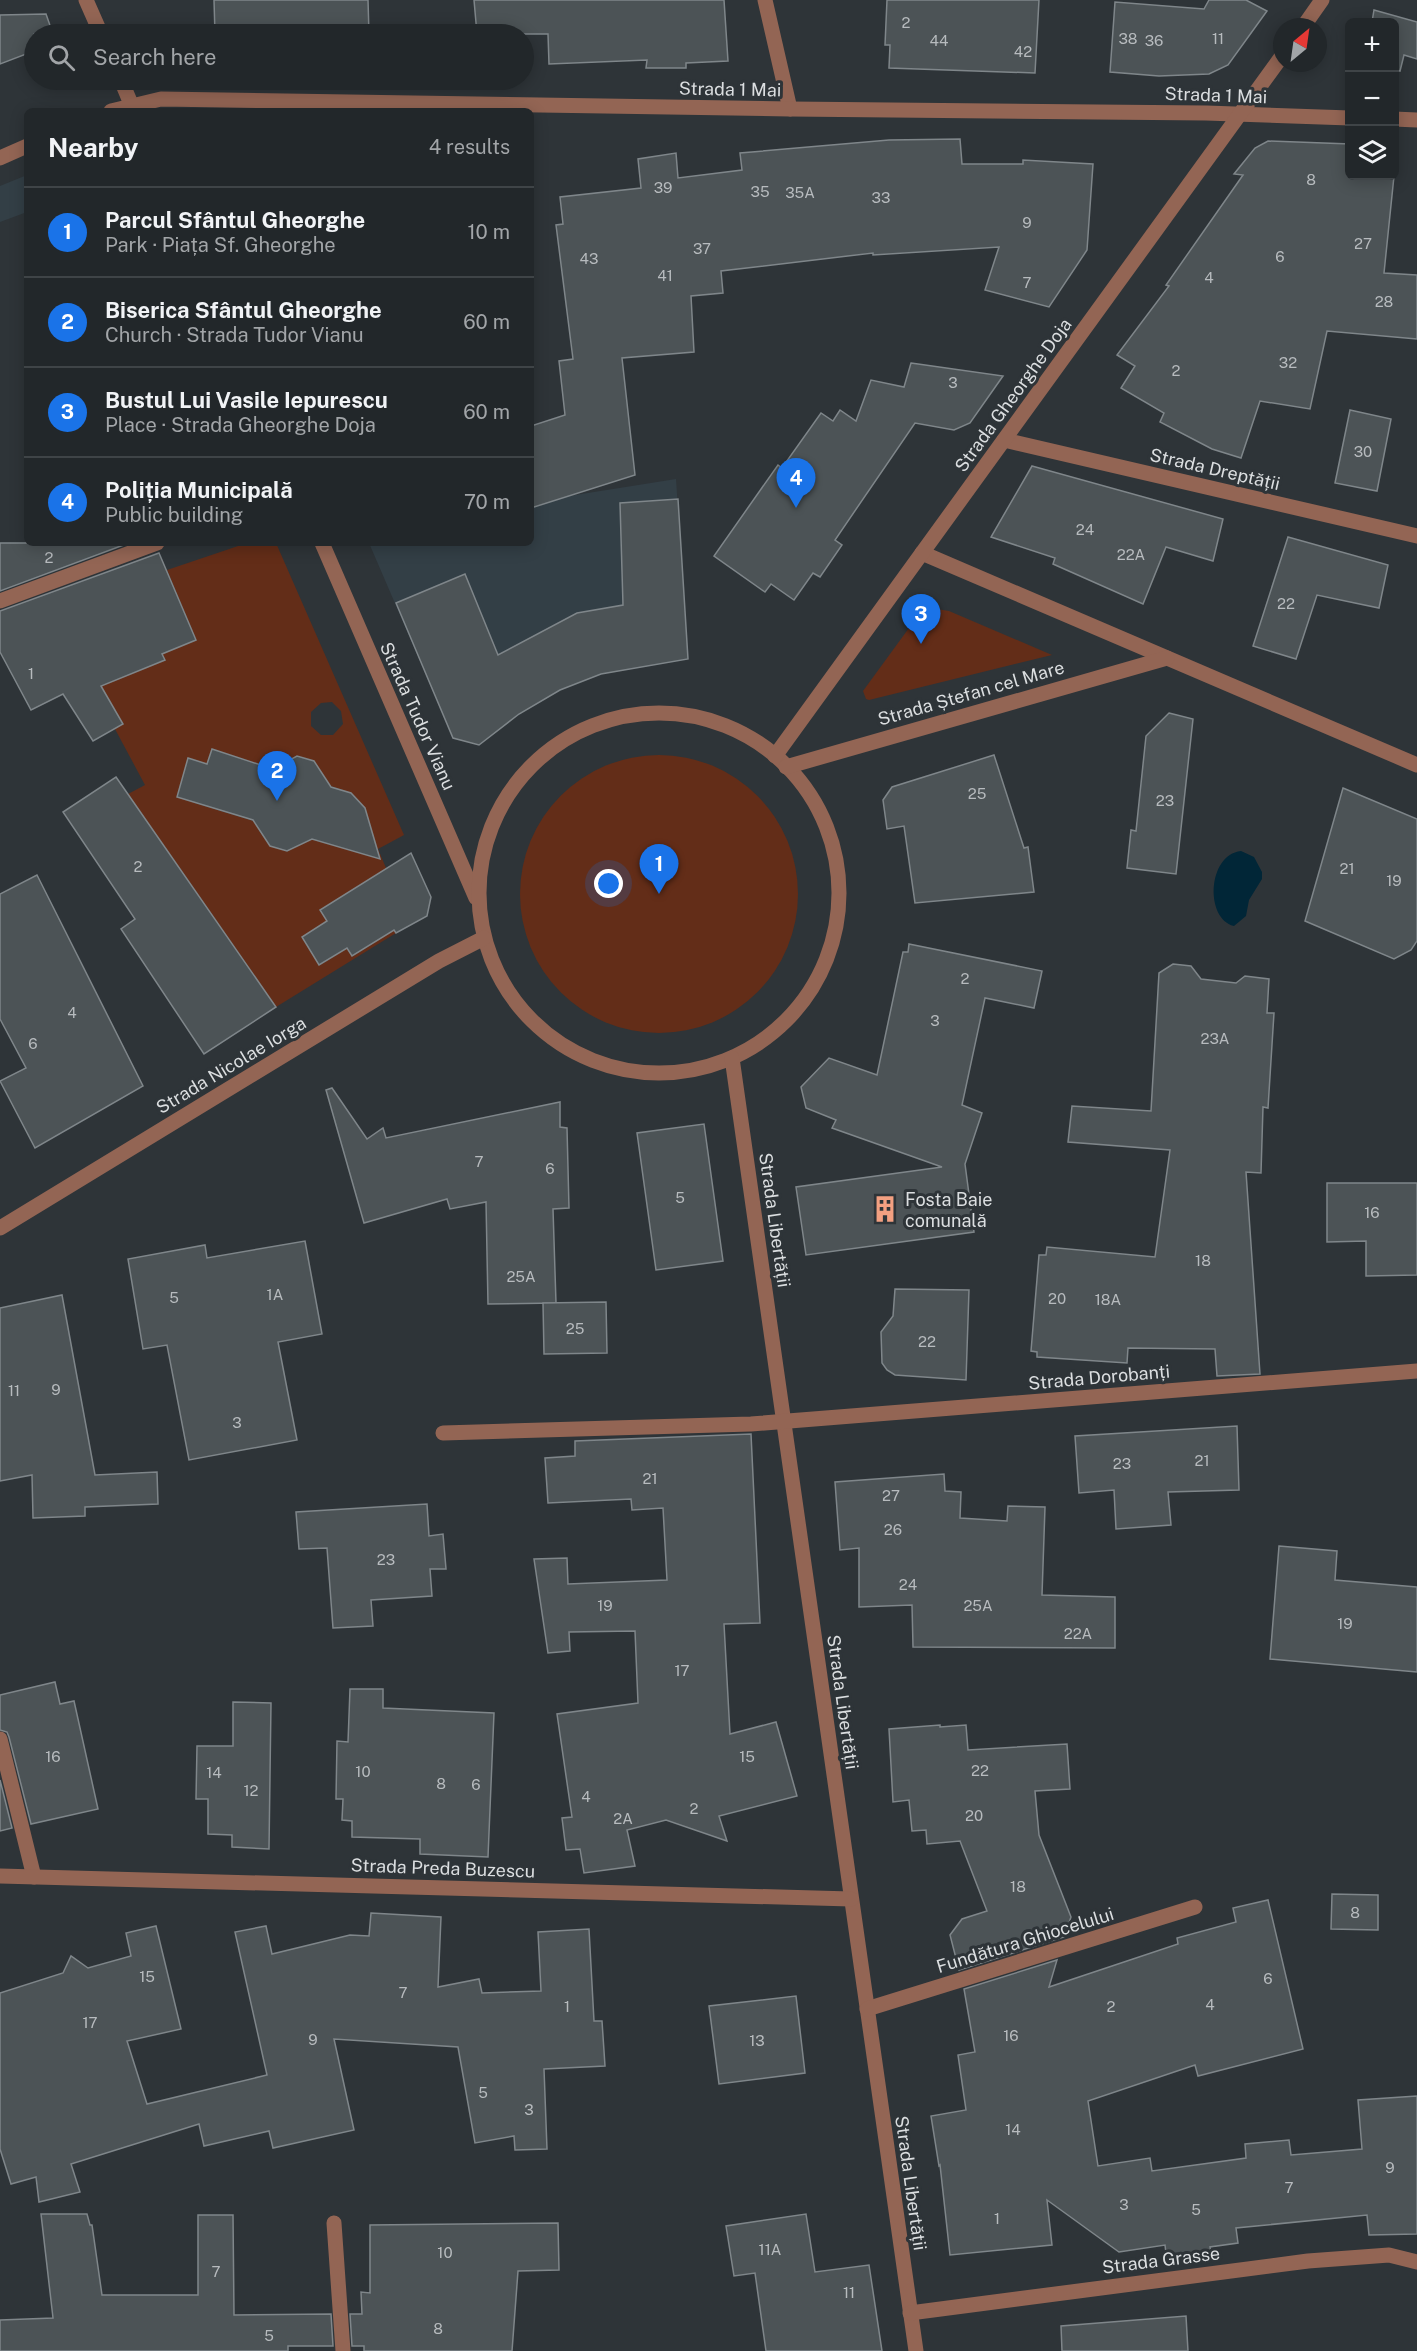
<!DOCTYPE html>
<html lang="en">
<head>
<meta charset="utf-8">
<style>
  body { margin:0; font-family:"Public Sans",sans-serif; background:#2a2f32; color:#f1f3f6 }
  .controls { position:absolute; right:18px; top:18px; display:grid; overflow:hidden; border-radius:9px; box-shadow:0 3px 15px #0003 }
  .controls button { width:54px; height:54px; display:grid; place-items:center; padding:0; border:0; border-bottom:2px solid #3f4447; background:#22272a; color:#f1f3f6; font:30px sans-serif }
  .compass { position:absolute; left:1273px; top:18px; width:54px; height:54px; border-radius:50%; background:#22272a; box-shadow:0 3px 15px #0003; rotate:29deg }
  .you { position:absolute; left:609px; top:884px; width:21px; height:21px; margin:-15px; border:4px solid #fff; border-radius:50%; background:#1a73e8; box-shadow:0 0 0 9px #1a73e833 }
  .badge { display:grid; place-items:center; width:39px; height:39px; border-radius:50%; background:#1a73e8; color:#fff; font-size:20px; font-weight:700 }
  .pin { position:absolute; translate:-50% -50px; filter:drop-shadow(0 2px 3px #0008) }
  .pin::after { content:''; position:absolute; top:32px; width:21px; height:18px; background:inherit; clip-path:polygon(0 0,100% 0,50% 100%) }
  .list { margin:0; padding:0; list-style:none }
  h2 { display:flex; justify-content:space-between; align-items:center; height:78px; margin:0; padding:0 24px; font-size:26px }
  h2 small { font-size:20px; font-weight:400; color:#a2a5a8 }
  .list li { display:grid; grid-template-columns:39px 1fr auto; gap:18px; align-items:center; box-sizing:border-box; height:90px; padding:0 24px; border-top:2px solid #3f4447 }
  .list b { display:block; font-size:22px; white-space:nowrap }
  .list p { margin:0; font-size:20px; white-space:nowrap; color:#a2a5a8 }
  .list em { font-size:20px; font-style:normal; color:#a2a5a8 }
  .icon { flex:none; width:33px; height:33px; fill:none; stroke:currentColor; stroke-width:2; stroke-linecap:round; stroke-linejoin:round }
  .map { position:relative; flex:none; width:1417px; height:2351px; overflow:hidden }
  .search { position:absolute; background:#22272a; box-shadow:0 3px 15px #0003; left:24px; top:24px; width:510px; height:66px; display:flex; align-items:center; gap:15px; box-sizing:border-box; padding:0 21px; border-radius:33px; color:#a2a5a8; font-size:22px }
  .panel { position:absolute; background:#22272a; box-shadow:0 3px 15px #0003; left:24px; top:108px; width:510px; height:438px; border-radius:9px }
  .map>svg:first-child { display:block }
  .built { fill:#333f46 }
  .green { fill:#632d18; fill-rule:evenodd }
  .water { fill:#012637 }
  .building { fill:#4c5356; stroke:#7f868a; stroke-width:1.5 }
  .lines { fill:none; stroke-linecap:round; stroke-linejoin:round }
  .minor { stroke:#936554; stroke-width:15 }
  .labels { text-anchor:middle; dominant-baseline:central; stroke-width:6; stroke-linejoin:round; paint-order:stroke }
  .number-label { font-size:15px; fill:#b7bbbe }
  .street-label { font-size:18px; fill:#dbdee0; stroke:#2e3438 }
  .poi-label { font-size:18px; fill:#dbdee0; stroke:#2e3438; text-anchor:start }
</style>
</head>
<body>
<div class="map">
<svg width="1417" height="2351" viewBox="0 0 1417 2351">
  <rect width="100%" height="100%" fill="#2e3438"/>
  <g class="built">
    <path d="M27,175v37l-27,10v-36z"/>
    <path d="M676,479l12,180 -87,15 -40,16 -42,24 -40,31 -26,-7 -84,-195h162v-35l38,-12z"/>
  </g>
  <g class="green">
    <path d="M247,543h29l128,292 -26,14 19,45 -17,9 16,30 -120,74 -148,-213 17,-9 -30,-56 8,-5 -16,-28 -8,4 -17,-95 65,62 18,-7 -3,-6 34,-14 -29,-70zM332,702l9,9 2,13 -10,11h-12l-10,-9v-14l10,-9zM212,749l65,21 1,-4 19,-10 17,5 12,18 -1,5 20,7 -1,4 13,4 8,9 -37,36 -21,-7 -2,5 -18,9 -17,-5 -12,-17 2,-6 -65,-20zM343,896l31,47 -21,13 -6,-8 -27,17 -18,-28 25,-16 -6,-12z"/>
    <path d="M931,608l18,3 103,44 -183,45 -3,-1 -3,-8 54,-74 8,-8z"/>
    <circle cx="659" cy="894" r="139"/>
  </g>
  <path class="water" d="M1241,851l13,6 8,15v7l-13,21 -3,16 -12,10c-29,-7 -27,-71 7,-75z"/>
  <g class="building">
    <path d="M214,0h154l1,34h-154z"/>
    <path d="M474,0h250l4,61 -42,2v5h-40l1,-8 -98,4 -1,-30h-71z"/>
    <path d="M887,0h152l-4,73 -146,-5 1,-23h-5z"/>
    <path d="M1209,0h37l21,11 -39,54 -19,9 -50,2 -49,-4 5,-70 89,7z"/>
    <path d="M1374,10l43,12v37l-13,-4 -4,16 -5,-1v-48h-23z"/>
    <path d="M46,14l7,20h-19v17l-34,13v-49z"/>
    <path d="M960,139l2,25h61v-4l70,4 -6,86 -38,57 -64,-17 14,-43 -126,8v-2l-152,18 2,22 -32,3 3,56 -72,6 13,117 -104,33v-82l34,-11 -6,-54 14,-2 -17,-134 7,-1 -3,-27 81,-9 -3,-29 38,-6 2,25 64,-8 -2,-17 149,-13z"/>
    <path d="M1268,141l82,3v32h44l-10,97 33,2v64l-90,-8 -17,78 -50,-8 -19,57 -29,-9 -52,-27 4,-9 -43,-25 14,-22 -18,-11 52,-69 -3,-1 77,-110 -9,-1 21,-26z"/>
    <path d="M911,363l92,13 -33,47 -16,7 -39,-7 -80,117 7,5 -22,32 -7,-4 -19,27 -23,-16 -6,8 -51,-36 64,-91 4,3 39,-55 12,8 7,-11 16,11 15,-41 33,7z"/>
    <path d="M1350,410l41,9 -14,72 -42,-8z"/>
    <path d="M1032,466l191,53 -10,42 -47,-14 -23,57 -90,-40 2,-6 -64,-21z"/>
    <path d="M678,499l10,160 -87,15 -41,16 -41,24 -40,31 -26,-7 -57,-135 69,-29 33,81 79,-42 46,-8 -3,-102z"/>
    <path d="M1288,537l100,28 -9,43 -62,-13 -21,64 -43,-13z"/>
    <path d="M0,543h129l-129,48z"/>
    <path d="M159,553l37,87 -34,14 3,6 -64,26 22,38 -30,17 -30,-47 -32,16 -31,-58v-41z"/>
    <path d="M1169,713l24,6 -17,155 -49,-6 4,-38 5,1 10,-95z"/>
    <path d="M212,749l61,20 24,-13 17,5 17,26 20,6 14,15 15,51 -68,-20 -25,12 -17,-5 -17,-26 -76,-23 11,-39 19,6z"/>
    <path d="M994,755l30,93 4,-1 6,45 -119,11 -11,-77 -17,3 -4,-29 9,-13z"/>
    <path d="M116,777l160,230 -72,47 -83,-125 14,-10 -72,-107z"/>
    <path d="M1343,788l74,31v122l-6,9 -17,9 -89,-38z"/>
    <path d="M411,853l20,44 -4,19 -31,17 -2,-3 -42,26 -5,-8 -28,17 -17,-28 25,-16 -7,-11z"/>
    <path d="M37,875l106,211 -108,62 -35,-67 26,-13 -26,-49v-125z"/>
    <path d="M909,944l133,27 -8,37 -49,-10 -23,107 20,8 -17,51 9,68 -168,23 -10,-68 146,-20 -110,-39 4,-8 -30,-12 -5,-21 28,-29 48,17 26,-123h5z"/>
    <path d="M1173,964l18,2 10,13 35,4 9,-7 24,3 -2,34h7l-6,95 -5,-1 -2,66 -15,-1 14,202 -43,2 -2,-27 -87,-1 -1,15 -90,-6v-5l-6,-1 8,-96h7l1,-8 108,10 15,-107 -102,-8 4,-36 79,5 8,-138z"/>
    <path d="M332,1088l35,51 16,-11 3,10 174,-36v25l7,1 2,80 -16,1 3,94 -68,1 -2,-102 -36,7 -3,-10 -83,24 -38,-133z"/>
    <path d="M704,1124l19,137 -67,9 -19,-137z"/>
    <path d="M1327,1183h90v92l-51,1v-35l-39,1z"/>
    <path d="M305,1241l17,93 -44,8 19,98 -108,20 -22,-115 -24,4 -15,-90 77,-14 2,13z"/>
    <path d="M895,1289l74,1 -3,90 -71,-5 -8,-5 -5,-7 -1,-31 12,-16z"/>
    <path d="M62,1295l33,180 62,-3 1,32 -73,3v9l-52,2 -1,-43 -32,6v-173z"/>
    <path d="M606,1302l1,51 -63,1 -1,-51z"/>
    <path d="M1237,1426l2,64 -71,2 3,33 -55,4 -2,-39 -35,3 -4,-57z"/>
    <path d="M751,1434l9,189 -36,1 6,110 46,-12 21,74 -78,20 8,25 -61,-21 -39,10 8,36 -51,7 -4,-24 -14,1 -4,-32 10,-1 -15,-103 81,-11 -3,-72 -66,1 1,19 -22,2 -14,-94 33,-1 1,26 99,-4 -4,-72 -31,2 -1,-11 -83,4 -3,-45 30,-2v-15z"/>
    <path d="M944,1474l1,17 16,1 -1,26 47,3 1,-15 37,1 -3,88 73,2v51l-202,-1 -1,-42 -53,2v-59l-19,2 -5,-68z"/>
    <path d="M427,1504l2,32 14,-2 3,35h-16l2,27 -61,4 2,26 -40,2 -6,-80 -28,1 -3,-37z"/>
    <path d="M1279,1546l58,5 -2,29 82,7v85l-147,-13z"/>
    <path d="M55,1682l5,22 14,-3 24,108 -67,15 -22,-87 -2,-5 -7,-2v-35z"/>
    <path d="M350,1689h33v19l111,5 -6,144 -68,-3v-15l-68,-2v-16l-10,-1 1,-21h-7l1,-58 11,1z"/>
    <path d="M233,1702l38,1 -2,146 -37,-2v-12l-24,-1v-35h-12l1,-53h36z"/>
    <path d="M940,1725v2l26,-2 2,25 99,-6 3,45 -35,2 4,44 32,82 -7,20 -105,33 -9,-35 12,-16 25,-8 -27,-70 -33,3 -1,-14 -14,1 -3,-31 -16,2 -4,-73z"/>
    <path d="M0,1780l12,48 -12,3z"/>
    <path d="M1332,1894l46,1v35l-47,-1z"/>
    <path d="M1268,1900l35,149 -105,27 -3,-11 -107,36 10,65 52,-8 2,13 94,-13 -1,-14 44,-4 2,15 71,-6 -4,-49 59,-4v138l-48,1 -2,-20 -131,13 2,15 -28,4 2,11 -45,4 -2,-17 -46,7 -72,-52 5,45 -102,10 -10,-90 -1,1 -8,-50 35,-6 -8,-55 17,-3 -11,-63 93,-29 -8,27 129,-43 -1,-6 59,-16 -3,-14z"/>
    <path d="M371,1913l70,4 -3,70 41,-8 3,14 59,-2 -3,-59 51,-3 5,92h8l3,45 -61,3 3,80 -32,1 -1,-14 -39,7 -17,-96 -124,-8 20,91 -81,18 -4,-17 -65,15 -5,-22 -128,40 9,28 -41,10 -3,-25 -25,7 -11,-35v-156l63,-20 8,-17 17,12 43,-12 -5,-23 30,-7 25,103 -54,12 20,63 120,-29 -32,-143 31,-6 6,28 78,-19 19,1z"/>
    <path d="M796,1996l9,77 -86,11 -10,-78z"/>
    <path d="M41,2214h46l3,11h2l10,70h96v-80h35l1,100 97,-1 2,32h-45v5h-288v-31l53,-2z"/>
    <path d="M806,2214l9,58 54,-7 13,86h-116l-11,-78 -21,3 -8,-50z"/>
    <path d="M558,2223l1,47 -41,1 -6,80h-148v-5h-12l-2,-32h12l-1,-22 9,1v-68z"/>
    <path d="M1186,2316l2,35h-126l-1,-25z"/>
  </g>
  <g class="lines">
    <g class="minor">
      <path d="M86,0l15,34"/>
      <path d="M765,0l25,109"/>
      <path d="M1303,27l19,-27"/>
      <path d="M121,80l13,31"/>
      <path d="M111,111l50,-12 629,10 416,4 144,5"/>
      <path d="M1394,119l23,1"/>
      <path d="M0,158l27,-12"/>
      <path d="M1004,440l413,96"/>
      <path d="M322,543l154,355"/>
      <path d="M922,553l495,212"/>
      <path d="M0,601l157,-58"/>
      <circle cx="659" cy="893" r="180"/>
      <path d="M775,756l507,-700"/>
      <path d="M786,767l381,-109"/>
      <path d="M732,1058l184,1293"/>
      <path d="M0,1228l439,-267 45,-23"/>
      <path d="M443,1433l308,-9 666,-53"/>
      <path d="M0,1739l34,138"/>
      <path d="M0,1876l851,23"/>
      <path d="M867,2009l328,-102"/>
      <path d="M334,2223l9,128"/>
      <path d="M910,2313l398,-52 81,-6 28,7"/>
    </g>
  </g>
  <defs>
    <symbol id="building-bare" viewBox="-9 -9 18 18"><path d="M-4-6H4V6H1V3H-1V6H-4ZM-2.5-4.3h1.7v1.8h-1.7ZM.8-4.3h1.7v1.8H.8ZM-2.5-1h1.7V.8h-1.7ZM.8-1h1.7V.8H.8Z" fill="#f3a081" stroke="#2e3438" stroke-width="2.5" paint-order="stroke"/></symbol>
  </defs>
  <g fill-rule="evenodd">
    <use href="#building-bare" x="866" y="1190" width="38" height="38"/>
  </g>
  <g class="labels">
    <g class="number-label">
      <text x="906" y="22">2</text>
      <text x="1128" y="38">38</text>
      <text x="1218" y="38">11</text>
      <text x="939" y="40">44</text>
      <text x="1154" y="40">36</text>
      <text x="1023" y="51">42</text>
      <text x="1311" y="179">8</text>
      <text x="663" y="187">39</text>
      <text x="760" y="191">35</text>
      <text x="800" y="192">35A</text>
      <text x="881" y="197">33</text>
      <text x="1027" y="222">9</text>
      <text x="1363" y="243">27</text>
      <text x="702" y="248">37</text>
      <text x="1280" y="256">6</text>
      <text x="589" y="258">43</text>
      <text x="665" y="275">41</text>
      <text x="1209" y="277">4</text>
      <text x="1027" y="282">7</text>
      <text x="1384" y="301">28</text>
      <text x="1288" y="362">32</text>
      <text x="1176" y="370">2</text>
      <text x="953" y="382">3</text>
      <text x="1363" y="451">30</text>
      <text x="1085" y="529">24</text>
      <text x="1131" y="554">22A</text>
      <text x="49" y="557">2</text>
      <text x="1286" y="603">22</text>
      <text x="31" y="673">1</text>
      <text x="977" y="793">25</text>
      <text x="1165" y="800">23</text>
      <text x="138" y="866">2</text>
      <text x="1347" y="868">21</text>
      <text x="1394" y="880">19</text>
      <text x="965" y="978">2</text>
      <text x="72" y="1012">4</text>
      <text x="935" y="1020">3</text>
      <text x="1215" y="1038">23A</text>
      <text x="33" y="1043">6</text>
      <text x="479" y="1161">7</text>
      <text x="550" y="1168">6</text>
      <text x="680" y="1197">5</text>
      <text x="1372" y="1212">16</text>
      <text x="1203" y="1260">18</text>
      <text x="521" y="1276">25A</text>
      <text x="275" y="1294">1A</text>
      <text x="174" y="1297">5</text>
      <text x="1057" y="1298">20</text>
      <text x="1108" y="1299">18A</text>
      <text x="575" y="1328">25</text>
      <text x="927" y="1341">22</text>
      <text x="56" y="1389">9</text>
      <text x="14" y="1390">11</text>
      <text x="237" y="1422">3</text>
      <text x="1202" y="1460">21</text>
      <text x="1122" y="1463">23</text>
      <text x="650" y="1478">21</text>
      <text x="891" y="1495">27</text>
      <text x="893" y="1529">26</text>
      <text x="386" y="1559">23</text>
      <text x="908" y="1584">24</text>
      <text x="605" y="1605">19</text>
      <text x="978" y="1605">25A</text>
      <text x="1345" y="1623">19</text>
      <text x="1078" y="1633">22A</text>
      <text x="682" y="1670">17</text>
      <text x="53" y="1756">16</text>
      <text x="747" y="1756">15</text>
      <text x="980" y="1770">22</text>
      <text x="363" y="1771">10</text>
      <text x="214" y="1772">14</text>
      <text x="441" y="1783">8</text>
      <text x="476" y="1784">6</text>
      <text x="251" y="1790">12</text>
      <text x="586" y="1796">4</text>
      <text x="694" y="1808">2</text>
      <text x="974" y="1815">20</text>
      <text x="623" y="1818">2A</text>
      <text x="1018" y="1886">18</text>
      <text x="1355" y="1912">8</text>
      <text x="147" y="1976">15</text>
      <text x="1268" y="1978">6</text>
      <text x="403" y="1992">7</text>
      <text x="1210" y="2004">4</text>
      <text x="567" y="2006">1</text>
      <text x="1111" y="2006">2</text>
      <text x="90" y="2022">17</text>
      <text x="1011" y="2035">16</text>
      <text x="313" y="2039">9</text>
      <text x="757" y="2040">13</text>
      <text x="483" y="2092">5</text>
      <text x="529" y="2109">3</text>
      <text x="1013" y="2129">14</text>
      <text x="1390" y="2167">9</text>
      <text x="1289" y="2187">7</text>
      <text x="1124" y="2204">3</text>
      <text x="1196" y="2209">5</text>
      <text x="997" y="2218">1</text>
      <text x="770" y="2249">11A</text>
      <text x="445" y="2252">10</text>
      <text x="216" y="2271">7</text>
      <text x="849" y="2292">11</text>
      <text x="438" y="2328">8</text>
      <text x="269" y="2335">5</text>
    </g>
    <g class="street-label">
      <text transform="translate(730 89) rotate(1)">Strada 1 Mai</text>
      <text transform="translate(1216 95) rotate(2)">Strada 1 Mai</text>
      <text transform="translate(1013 395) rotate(-54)">Strada Gheorghe Doja</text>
      <text transform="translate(1215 469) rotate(13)">Strada Dreptății</text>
      <text transform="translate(971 693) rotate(-16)">Strada Ștefan cel Mare</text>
      <text transform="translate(418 716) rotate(66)">Strada Tudor Vianu</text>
      <text transform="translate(231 1065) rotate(-31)">Strada Nicolae Iorga</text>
      <text transform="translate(775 1220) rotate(82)">Strada Libertății</text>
      <text transform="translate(1099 1377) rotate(-5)">Strada Dorobanți</text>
      <text transform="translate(843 1702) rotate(82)">Strada Libertății</text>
      <text transform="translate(443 1868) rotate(2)">Strada Preda Buzescu</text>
      <text transform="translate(1025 1940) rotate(-17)">Fundătura Ghiocelului</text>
      <text transform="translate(911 2183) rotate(82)">Strada Libertății</text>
      <text transform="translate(1161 2260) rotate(-7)">Strada Grasse</text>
    </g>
    <g class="poi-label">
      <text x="905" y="1199">Fosta Baie<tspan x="905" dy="21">comunală</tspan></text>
    </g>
  </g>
</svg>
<div class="controls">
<button>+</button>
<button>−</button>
<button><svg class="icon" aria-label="layers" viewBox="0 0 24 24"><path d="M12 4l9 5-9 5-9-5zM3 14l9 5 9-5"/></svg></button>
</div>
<svg class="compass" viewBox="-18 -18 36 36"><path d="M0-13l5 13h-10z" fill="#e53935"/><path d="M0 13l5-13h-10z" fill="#a2a5a8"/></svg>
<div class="you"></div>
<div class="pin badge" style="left:659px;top:894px">1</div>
<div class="pin badge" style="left:277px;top:801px">2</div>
<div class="pin badge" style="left:921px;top:644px">3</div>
<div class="pin badge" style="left:796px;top:508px">4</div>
<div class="search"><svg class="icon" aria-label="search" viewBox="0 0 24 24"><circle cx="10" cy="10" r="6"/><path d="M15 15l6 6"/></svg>Search here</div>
<section class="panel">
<h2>Nearby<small>4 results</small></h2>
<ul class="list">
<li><span class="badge">1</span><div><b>Parcul Sfântul Gheorghe</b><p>Park · Piața Sf. Gheorghe</p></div><em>10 m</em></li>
<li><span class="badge">2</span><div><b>Biserica Sfântul Gheorghe</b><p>Church · Strada Tudor Vianu</p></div><em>60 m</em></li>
<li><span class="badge">3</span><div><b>Bustul Lui Vasile Iepurescu</b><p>Place · Strada Gheorghe Doja</p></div><em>60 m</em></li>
<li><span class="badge">4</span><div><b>Poliția Municipală</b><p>Public building</p></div><em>70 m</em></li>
</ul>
</section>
</div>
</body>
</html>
